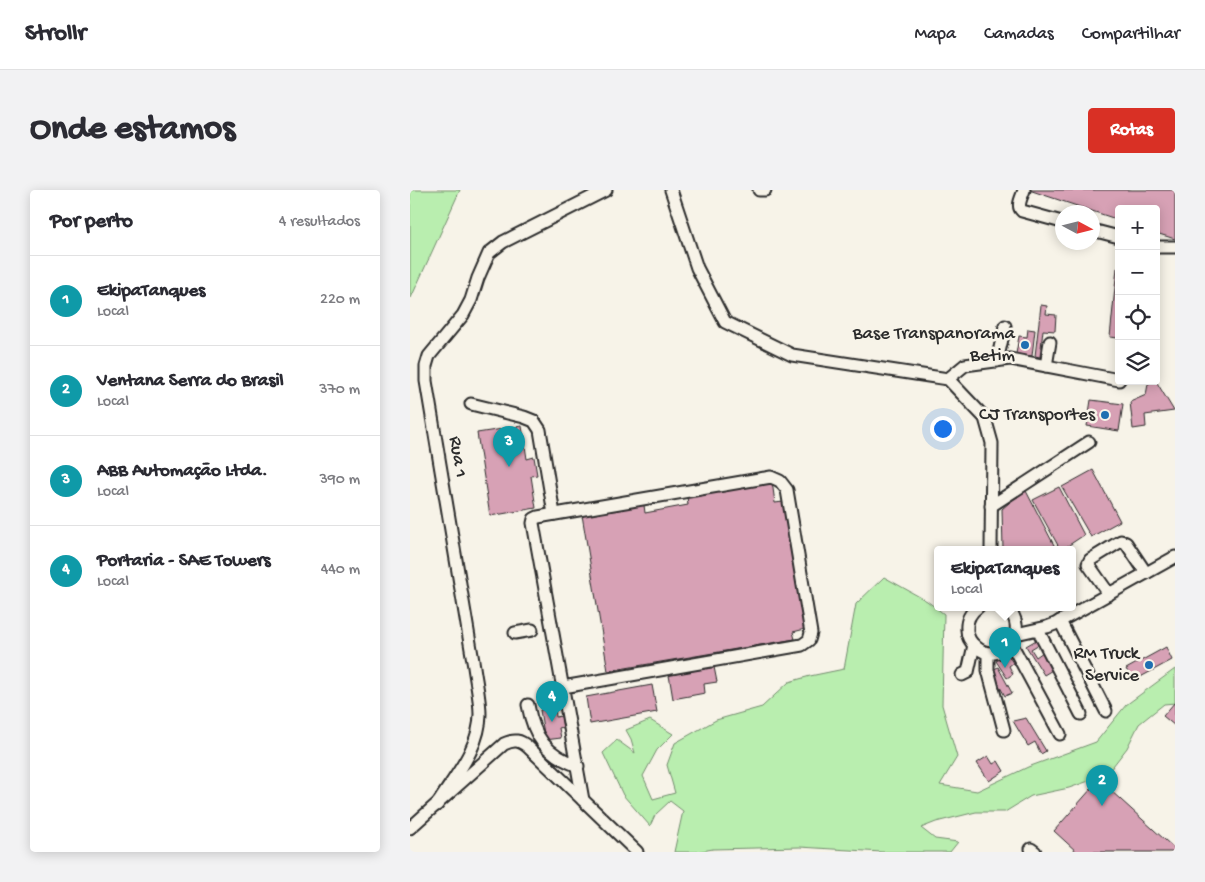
<!DOCTYPE html>
<html lang="pt">
<head>
<meta charset="utf-8">
<style>
  body { margin:0; font-family:"Gochi Hand",sans-serif; background:#f2f2f3; color:#2b2b33 }
  .controls { position:absolute; right:15px; top:15px; display:grid; overflow:hidden; border-radius:5px; box-shadow:0 2px 12px #0003 }
  .controls button { width:45px; height:45px; display:grid; place-items:center; padding:0; border:0; border-bottom:1px solid #e1e1e2; background:#fff; color:#2b2b33; font:25px sans-serif }
  .compass { position:absolute; left:645px; top:15px; width:45px; height:45px; border-radius:50%; background:#fff; box-shadow:0 2px 12px #0003; rotate:97deg }
  .you { position:absolute; left:532px; top:238px; width:18px; height:18px; margin:-12px; border:4px solid #fff; border-radius:50%; background:#1a73e8; box-shadow:0 0 0 8px #1a73e833 }
  .badge { display:grid; place-items:center; width:32px; height:32px; border-radius:50%; background:#d93025; color:#fff; font-size:16px; font-weight:700 }
  .pin { position:absolute; translate:-50% -41px; filter:drop-shadow(0 1px 2px #0008) }
  .pin::after { content:''; position:absolute; top:26px; width:18px; height:15px; background:inherit; clip-path:polygon(0 0,100% 0,50% 100%) }
  .popup { position:absolute; left:524px; top:356px; width:142px; height:65px; box-sizing:border-box; display:grid; place-content:center; border-radius:5px; background:#fff; filter:drop-shadow(0 1px 4px #0005); font-size:16px; white-space:nowrap; color:#7c7c81 }
  .popup b { font-size:19px; color:#2b2b33 }
  .popup::after { content:''; position:absolute; left:50%; top:100%; margin-left:-10px; border:10px solid transparent; border-top-color:#fff }
  .list { margin:0; padding:0; list-style:none }
  h2 { display:flex; justify-content:space-between; align-items:center; height:65px; margin:0; padding:0 20px; font-size:21px }
  h2 small { font-size:16px; font-weight:400; color:#7c7c81 }
  .list li { display:grid; grid-template-columns:32px 1fr auto; gap:15px; align-items:center; box-sizing:border-box; height:90px; padding:0 20px; border-top:1px solid #e1e1e2 }
  .list b { display:block; font-size:19px; white-space:nowrap }
  .list p { margin:0; font-size:16px; white-space:nowrap; color:#7c7c81 }
  .list em { font-size:16px; font-style:normal; color:#7c7c81 }
  .icon { flex:none; width:28px; height:28px; fill:none; stroke:currentColor; stroke-width:2; stroke-linecap:round; stroke-linejoin:round }
  .map { position:relative; flex:none; width:765px; height:662px; overflow:hidden; border-radius:5px }
  header { display:flex; align-items:center; gap:30px; box-sizing:border-box; height:70px; padding:0 25px; background:#fff; border-bottom:1px solid #e1e1e2 }
  header strong { font-size:24px }
  nav { display:flex; gap:28px; margin-inline-start:auto; font-size:18px }
  .intro { display:flex; align-items:center; justify-content:space-between; box-sizing:border-box; height:120px; padding:0 30px }
  h1 { margin:0; font-size:35px }
  .button { padding:12px 22px; border-radius:5px; background:#d93025; color:#fff; font-size:18px; font-weight:700 }
  main { display:flex; gap:30px; padding:0 30px }
  aside { flex:1; background:#fff; border-radius:5px; box-shadow:0 2px 12px #0003 }
  .map>svg:first-child { display:block }
  .green { fill:#b9eeaf; stroke:#728c6d }
  .building { fill:#d7a1b5; stroke:#2b2b2b }
  .lines { fill:none; stroke-linecap:round; stroke-linejoin:round }
  .minor-casing { stroke:#2b2b2b; stroke-width:15 }
  .minor { stroke:#f7f3e8; stroke-width:11 }
  .poi-dot { fill:#1f6fb2; stroke:#f7f3e8; stroke-width:2 }
  .labels { text-anchor:middle; dominant-baseline:central; stroke-width:5; stroke-linejoin:round; paint-order:stroke }
  .poi-label { font-size:19px; fill:#2b2b2b; stroke:#f7f3e8; text-anchor:end }
  .street-label { font-size:19px; fill:#2b2b2b; stroke:#f7f3e8 }
</style>
</head>
<body>
<header>
<strong>Strollr</strong>
<nav><a>Mapa</a><a>Camadas</a><a>Compartilhar</a></nav>
</header>
<div class="intro"><h1>Onde estamos</h1><a class="button">Rotas</a></div>
<main>
<aside>
<h2>Por perto<small>4 resultados</small></h2>
<ul class="list">
<li><span class="badge" style="background:#0f9aa8">1</span><div><b>EkipaTanques</b><p>Local</p></div><em>220 m</em></li>
<li><span class="badge" style="background:#0f9aa8">2</span><div><b>Ventana Serra do Brasil</b><p>Local</p></div><em>370 m</em></li>
<li><span class="badge" style="background:#0f9aa8">3</span><div><b>ABB Automação Ltda.</b><p>Local</p></div><em>390 m</em></li>
<li><span class="badge" style="background:#0f9aa8">4</span><div><b>Portaria - SAE Towers</b><p>Local</p></div><em>440 m</em></li>
</ul>
</aside>
<div class="map">
<svg width="765" height="662" viewBox="0 0 765 662">
  <rect width="100%" height="100%" fill="#f7f3e8"/>
  <filter id="ink" filterUnits="userSpaceOnUse"><feTurbulence type="fractalNoise" baseFrequency=".02" numOctaves="2"/><feDisplacementMap in="SourceGraphic" scale="10" xChannelSelector="R" yChannelSelector="G"/><feConvolveMatrix kernelMatrix="1 2 1 2 8 2 1 2 1" color-interpolation-filters="sRGB"/></filter>
  <g filter="url(#ink)">
    <g class="green">
      <path d="M0,0h50l-49,108h-1z"/>
      <path d="M474,387l43,24 17,13 -2,91 15,52 -17,28 37,6 51,-24 68,-25 30,-37 49,-36v34l-11,1 -25,20 -12,24 -21,27 -37,13 -38,8 -26,16h-29l-40,10 -15,6 14,11 23,3 -8,10h-68l-82,-5 -87,2 -17,3h-22l9,-41 -13,-10 -15,14 -5,11 -27,-31 -20,-42 14,-13 18,13 -4,-14 -5,-9 24,-10 23,14 -16,16 -14,26 10,23 22,-6 -8,-28 8,-22 41,-23 46,-13 27,-25 21,-6 34,-7 12,-65z"/>
    </g>
    <g class="building">
      <path d="M619,0h146v49l-19,-6v-24h-37v11z"/>
      <path d="M707,78l2,1 -1,69 -8,-1z"/>
      <path d="M631,115l6,1 -1,8 10,1 -1,16 -12,-1 -3,27 -5,-1z"/>
      <path d="M618,139l7,1 -3,26 -16,-2 3,-18 8,1z"/>
      <path d="M743,191h3l18,30 -29,4 1,12 -13,2 -3,-27 16,-7 2,-11z"/>
      <path d="M681,210l32,4 -4,27 -32,-5z"/>
      <path d="M112,236l5,33 7,-2 3,18 -6,1 5,32 -46,8 -13,-83z"/>
      <path d="M683,280l27,51 -29,16 -29,-50z"/>
      <path d="M362,291l3,22 8,-1 22,127 -12,3 2,7 -187,32 -26,-156 62,-10 1,8 43,-8 -1,-9z"/>
      <path d="M649,297l25,48 -21,14h-3l-27,-49z"/>
      <path d="M615,299l31,60h-53l-1,-40z"/>
      <path d="M628,449l3,4 -10,6 5,8 7,-5 11,17 -10,6 -18,-29z"/>
      <path d="M756,457l6,13 -39,21 -7,-12z"/>
      <path d="M598,465l5,8 -4,3 4,8 -6,4 -11,-17z"/>
      <path d="M304,477l3,15 -13,2 1,9 -32,6 -4,-24z"/>
      <path d="M588,477l14,26 -7,3 -14,-25z"/>
      <path d="M242,495l5,27 -67,12 -4,-27z"/>
      <path d="M765,512v24l-12,-10z"/>
      <path d="M145,518l1,9 5,-1 2,11 -4,1 2,10 -16,2 -5,-30z"/>
      <path d="M616,528l20,33 -5,3 -6,-12 -7,4 -15,-25z"/>
      <path d="M578,566l5,8 5,-3 6,10 -15,10 -12,-18z"/>
      <path d="M689,590l76,69v3h-98l-23,-21z"/>
    </g>
    <g class="lines">
      <defs>
        <g id="minor">
          <path d="M261,0l26,78 28,54 67,33 156,24 37,39 7,25 -1,106"/>
          <path d="M349,0h6"/>
          <path d="M614,0c-2,7 -8,16 -2,21l40,11"/>
          <path d="M682,40l27,7"/>
          <path d="M746,57h19"/>
          <path d="M587,171l8,-35"/>
          <path d="M636,176l4,-24"/>
          <path d="M538,189l17,-14 45,-6 109,21"/>
          <path d="M61,214l53,13 10,4 6,9 14,84"/>
          <path d="M581,316l98,-64"/>
          <path d="M699,404l-21,-30 2,-4 31,-19 5,2 20,30"/>
          <path d="M568,417c-7,5 -12,13 -11,23 0,7 3,12 9,17 25,21 57,-17 30,-40"/>
          <path d="M650,431l46,90"/>
          <path d="M628,440l43,84"/>
          <path d="M105,443l17,-3"/>
          <path d="M606,444l31,-7 8,-3 120,-67"/>
          <path d="M601,453l49,91"/>
          <path d="M578,463v17l16,60"/>
          <path d="M552,485l6,-3 6,-27"/>
          <path d="M153,497l239,-42 7,-5 2,-7 -24,-143 -7,-9 -9,-4 -233,40 -4,2 -1,4 50,277"/>
          <path d="M118,515c6,33 18,49 50,61"/>
          <path d="M27,615c17,-28 43,-57 43,-91 0,-15 -4,-32 -6,-47l-48,-286v-15l3,-10 34,-41 8,-15 7,-22 11,-25 14,-11 103,-52"/>
          <path d="M0,638l94,-84c10,-5 16,-4 24,3l109,105"/>
          <path d="M621,659l4,3"/>
        </g>
      </defs>
      <use href="#minor" class="minor-casing"/>
      <use href="#minor" class="minor"/>
    </g>
  </g>
  <g class="poi-dot">
    <circle cx="615" cy="155" r="5"/>
    <circle cx="695" cy="225" r="5"/>
    <circle cx="739" cy="475" r="5"/>
  </g>
  <g class="labels">
    <g class="poi-label">
      <text x="605" y="144">Base Transpanorama<tspan x="605" dy="22">Betim</tspan></text>
      <text x="685" y="225">CJ Transportes</text>
      <text x="729" y="464">RM Truck<tspan x="729" dy="22">Service</tspan></text>
    </g>
    <g class="street-label">
      <text transform="translate(47 267) rotate(81)">Rua 1</text>
    </g>
  </g>
</svg>
<div class="controls">
<button>+</button>
<button>−</button>
<button><svg class="icon" aria-label="locate" viewBox="0 0 24 24"><circle cx="12" cy="12" r="6"/><path d="M12 2v4M12 18v4M2 12h4M18 12h4"/></svg></button>
<button><svg class="icon" aria-label="layers" viewBox="0 0 24 24"><path d="M12 4l9 5-9 5-9-5zM3 14l9 5 9-5"/></svg></button>
</div>
<svg class="compass" viewBox="-18 -18 36 36"><path d="M0-13l5 13h-10z" fill="#e53935"/><path d="M0 13l5-13h-10z" fill="#7c7c81"/></svg>
<div class="you"></div>
<div class="pin badge" style="left:595px;top:478px;background:#0f9aa8">1</div>
<div class="popup"><b>EkipaTanques</b>Local</div>
<div class="pin badge" style="left:692px;top:616px;background:#0f9aa8">2</div>
<div class="pin badge" style="left:99px;top:277px;background:#0f9aa8">3</div>
<div class="pin badge" style="left:142px;top:532px;background:#0f9aa8">4</div>
</div>
</main>
</body>
</html>
